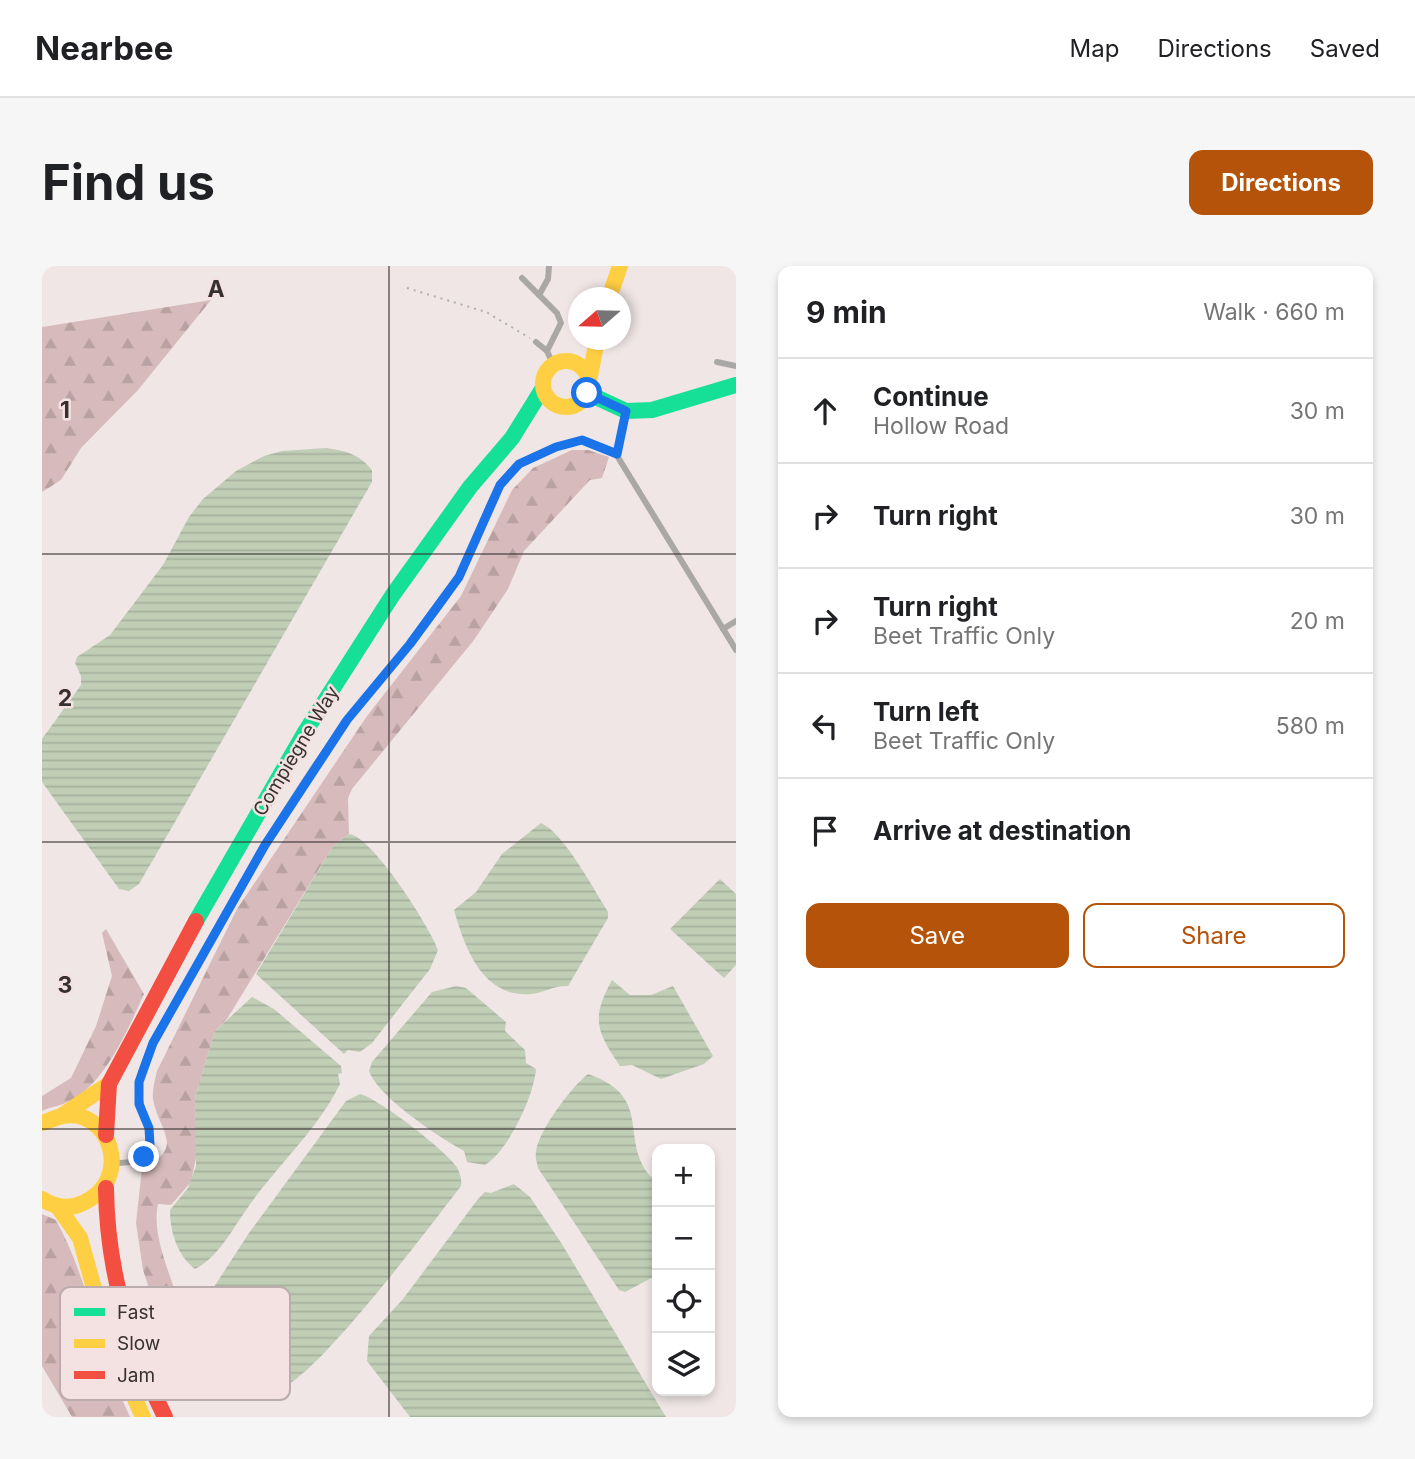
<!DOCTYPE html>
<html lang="en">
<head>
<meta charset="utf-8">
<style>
  body { margin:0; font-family:Inter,sans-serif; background:#f6f6f6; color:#202124 }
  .controls { position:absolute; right:21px; bottom:21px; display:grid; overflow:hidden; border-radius:14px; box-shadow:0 4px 10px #0003 }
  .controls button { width:63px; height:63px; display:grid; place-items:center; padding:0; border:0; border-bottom:2px solid #e0e0e0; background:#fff; color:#202124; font:35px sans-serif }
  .compass { position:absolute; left:526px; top:21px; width:63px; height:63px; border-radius:50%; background:#fff; box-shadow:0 4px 10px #0003; rotate:250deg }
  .stop { position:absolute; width:21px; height:21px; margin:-16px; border:5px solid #1a73e8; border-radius:50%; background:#fff }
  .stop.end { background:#1a73e8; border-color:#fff; box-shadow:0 2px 7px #0008 }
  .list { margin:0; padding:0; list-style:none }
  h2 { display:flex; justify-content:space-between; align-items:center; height:91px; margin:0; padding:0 28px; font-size:30px }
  h2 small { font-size:23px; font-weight:400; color:#757577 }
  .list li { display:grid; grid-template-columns:46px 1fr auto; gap:21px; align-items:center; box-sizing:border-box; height:105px; padding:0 28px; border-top:2px solid #e0e0e0 }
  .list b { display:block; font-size:26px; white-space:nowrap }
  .list p { margin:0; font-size:23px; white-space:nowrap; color:#757577 }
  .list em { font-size:23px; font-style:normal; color:#757577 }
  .actions { display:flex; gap:14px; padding:21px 28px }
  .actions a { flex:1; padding:16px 0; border:2px solid #b45309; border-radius:14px; text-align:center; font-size:24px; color:#b45309 }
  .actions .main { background:#b45309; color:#fff }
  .icon { flex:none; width:38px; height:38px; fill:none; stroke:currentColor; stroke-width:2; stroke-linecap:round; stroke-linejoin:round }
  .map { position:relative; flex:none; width:694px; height:1151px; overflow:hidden; border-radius:14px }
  header { display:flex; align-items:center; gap:42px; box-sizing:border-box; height:98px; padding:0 35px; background:#fff; border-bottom:2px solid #e0e0e0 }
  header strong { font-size:33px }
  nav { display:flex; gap:38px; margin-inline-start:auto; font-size:24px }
  .intro { display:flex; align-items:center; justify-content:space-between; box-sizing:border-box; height:168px; padding:0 42px }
  h1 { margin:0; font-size:49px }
  .button { padding:18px 32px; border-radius:14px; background:#b45309; color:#fff; font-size:24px; font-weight:700 }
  main { display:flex; gap:42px; padding:0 42px }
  aside { flex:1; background:#fff; border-radius:14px; box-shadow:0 4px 10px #0003 }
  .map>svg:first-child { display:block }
  .forest { fill:url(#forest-firs) }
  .water { fill:url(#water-rules) }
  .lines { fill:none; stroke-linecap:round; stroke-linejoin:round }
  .path { stroke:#b1aeac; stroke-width:2; stroke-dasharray:2 5; stroke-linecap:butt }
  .lane { stroke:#aaa8a6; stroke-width:6 }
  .fast { stroke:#16e098; stroke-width:16 }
  .slow { stroke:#ffcf43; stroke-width:16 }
  .jam { stroke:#f24e42; stroke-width:16 }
  .route { stroke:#1a73e8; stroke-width:9 }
  .grid { fill:none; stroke:#373030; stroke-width:2; stroke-opacity:0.55 }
  .labels { text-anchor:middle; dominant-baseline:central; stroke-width:5; stroke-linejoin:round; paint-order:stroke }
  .street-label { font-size:19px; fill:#373030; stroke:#f4e2e2 }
  .key { fill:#f4e2e2; stroke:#bbadad; stroke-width:2 }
  .key-label { font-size:19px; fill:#373030 }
  .grid-label { font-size:23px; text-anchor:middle; font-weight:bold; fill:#373030; stroke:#f4e2e2; stroke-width:5; stroke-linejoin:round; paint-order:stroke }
</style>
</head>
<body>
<header>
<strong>Nearbee</strong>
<nav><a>Map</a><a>Directions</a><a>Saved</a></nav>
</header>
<div class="intro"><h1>Find us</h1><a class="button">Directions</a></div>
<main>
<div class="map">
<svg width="694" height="1151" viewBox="0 0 694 1151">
  <defs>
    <pattern id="forest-firs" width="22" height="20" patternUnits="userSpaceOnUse" patternTransform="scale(1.75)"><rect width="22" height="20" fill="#d7bbbc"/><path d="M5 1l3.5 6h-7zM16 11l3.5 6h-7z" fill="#b9a1a2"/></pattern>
    <pattern id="water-rules" width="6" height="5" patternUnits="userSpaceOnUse" patternTransform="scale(1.75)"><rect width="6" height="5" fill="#c1ceb6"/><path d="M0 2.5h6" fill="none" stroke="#a6b19d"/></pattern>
  </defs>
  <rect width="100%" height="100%" fill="#f0e6e6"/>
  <g class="forest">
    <path d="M169,34l-73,90 -57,58 -20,32 -19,12v-165z"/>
    <path d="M530,184h16l21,7 -7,21 -12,2 -66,71 -16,38 -34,51 -122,149 -4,9 1,36 -16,12 -106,173 -12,12 -20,67 2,55 -6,29 -20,23 -13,-1c-7,33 14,72 22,104l-6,10 -13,6 -18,-54 -7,-47 6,-55c45,-20 16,-38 11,-69 -1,-9 2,-19 4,-28l80,-162 130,-193 94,-120 51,-106 21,-22z"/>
    <path d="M64,663l38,65c-16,35 -41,96 -81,110 -7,3 -14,3 -21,7v-15l29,-18 25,-52 16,-50 -10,-43z"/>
    <path d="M0,948l14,6c34,62 43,133 74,197h-58l-30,-51z"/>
  </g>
  <g class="water">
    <path d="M284,182c21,3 33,6 46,22v12l-233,402 -10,7 -10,-2 -77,-107v-43l39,-54v-9l-6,-13 2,-6 33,-22 53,-70 26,-48 14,-18 33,-28 28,-15 18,-5z"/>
    <path d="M499,557c23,10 53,67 67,89v6l-40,68c-14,-1 -24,7 -37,8 -48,4 -66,-45 -77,-84l22,-18 26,-38z"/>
    <path d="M307,568c23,2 81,93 89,116l-8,19 -58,74 -12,9 -12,-2 -4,4 -88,-80 77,-128z"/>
    <path d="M678,613l16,15v71l-12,13 -54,-49z"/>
    <path d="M570,714l18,15h21l22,-9 40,70 -9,8 -43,15 -29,-14 -12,1c-24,-35 -29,-48 -8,-86z"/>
    <path d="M414,720l10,2 40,34 -1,9 20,19 1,13 10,6c-2,27 -28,82 -51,96l-18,-3 -3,-11c-25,-14 -86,-54 -95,-80l3,-9 60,-70z"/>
    <path d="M210,731l22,12 67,57 1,7 -4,1 2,10c-24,49 -67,85 -96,129 -13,19 -28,46 -49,56 -18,-14 -25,-37 -25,-59l18,-22 8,-22 -1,-68 20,-67z"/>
    <path d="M546,808c67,23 30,65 63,103l6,-2v100l-32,17 -6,-2 -81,-122c-1,-5 -3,-11 -2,-16 2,-21 36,-66 52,-78z"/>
    <path d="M318,828c18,4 85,56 96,72 4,6 6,13 5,20 -28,36 -148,197 -183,203l-66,-99 37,-57 97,-132z"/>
    <path d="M472,918l16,13 30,44 106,176h-256l-43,-56 2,-25 34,-37 75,-100 7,-7 6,1z"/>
  </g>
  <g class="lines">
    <path class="path" d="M365,22l79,24 44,26"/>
    <g class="lane">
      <path d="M480,12l35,35 4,10 -14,28 6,13"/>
      <path d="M497,29l9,-16 1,-13"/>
      <path d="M494,76l11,9"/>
      <path d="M675,96l19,4"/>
      <path d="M583,147l-9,41 120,196"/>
      <path d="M681,363l13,-8"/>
      <path d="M76,897c59,-1 16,-50 21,-82 3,-16 12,-35 20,-49 60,-105 116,-216 189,-313 36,-48 81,-91 111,-142 20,-35 27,-86 59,-112 11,-8 51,-25 64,-24 11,0 25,9 34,13"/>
    </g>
    <g class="fast">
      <path d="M545,127l39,18 26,-1 84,-25"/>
      <path d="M154,655l109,-189 87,-136 78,-109 42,-49 31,-50"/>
    </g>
    <g class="slow">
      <path d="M567,32l11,-32"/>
      <circle cx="524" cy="118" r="23"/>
      <path d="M547,115l8,-41"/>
      <path d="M21,849l46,-31"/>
      <path d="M0,857c7,-2 14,-6 21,-7 46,-9 72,63 20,87 -14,7 -28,4 -41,-4"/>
      <path d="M16,941l22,31 28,101 35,78"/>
    </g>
    <g class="jam">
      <path d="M64,869l3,-51 87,-163"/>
      <path d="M64,922c1,83 23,155 59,229"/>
    </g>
  </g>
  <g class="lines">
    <path class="route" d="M102,891l6,-12 -1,-17 -10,-24v-22l14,-39 112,-198 82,-125 63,-76 49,-67 41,-92 19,-21 37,-17 26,-7 35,14 9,-43 -39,-18"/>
  </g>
  <path class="grid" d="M347,0v1151M0,288h694M0,576h694M0,863h694"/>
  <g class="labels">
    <g class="street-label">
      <text transform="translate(254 485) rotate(-59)">Compiegne Way</text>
    </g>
  </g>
  <rect x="18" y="1021" width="230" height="113" rx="10" class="key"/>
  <rect x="32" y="1042" width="31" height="8" fill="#16e098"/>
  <rect x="32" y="1073" width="31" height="9" fill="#ffcf43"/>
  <rect x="32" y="1105" width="31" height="8" fill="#f24e42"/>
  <g class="key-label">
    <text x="75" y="1053">Fast</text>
    <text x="75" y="1084">Slow</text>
    <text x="75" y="1116">Jam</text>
  </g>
  <g class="grid-label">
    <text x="174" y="31">A</text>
    <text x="23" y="152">1</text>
    <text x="23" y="440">2</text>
    <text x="23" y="727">3</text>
  </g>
</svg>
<div class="controls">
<button>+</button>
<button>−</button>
<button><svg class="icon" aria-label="locate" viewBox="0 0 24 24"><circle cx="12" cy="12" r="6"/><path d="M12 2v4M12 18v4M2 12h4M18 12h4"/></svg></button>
<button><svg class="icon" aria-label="layers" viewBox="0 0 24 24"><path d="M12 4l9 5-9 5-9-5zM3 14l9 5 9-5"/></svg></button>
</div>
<svg class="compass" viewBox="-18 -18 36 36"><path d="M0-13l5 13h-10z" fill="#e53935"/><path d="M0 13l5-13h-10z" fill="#757577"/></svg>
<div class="stop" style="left:545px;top:127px"></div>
<div class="stop end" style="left:102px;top:891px"></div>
</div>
<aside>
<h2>9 min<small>Walk · 660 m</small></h2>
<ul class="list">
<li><svg class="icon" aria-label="ahead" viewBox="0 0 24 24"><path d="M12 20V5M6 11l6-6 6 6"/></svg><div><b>Continue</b><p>Hollow Road</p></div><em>30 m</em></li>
<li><svg class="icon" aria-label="right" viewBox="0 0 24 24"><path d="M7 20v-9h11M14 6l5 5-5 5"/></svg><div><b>Turn right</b></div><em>30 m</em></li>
<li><svg class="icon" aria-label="right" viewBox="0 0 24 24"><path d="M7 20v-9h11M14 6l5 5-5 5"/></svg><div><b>Turn right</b><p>Beet Traffic Only</p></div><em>20 m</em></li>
<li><svg class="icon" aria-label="left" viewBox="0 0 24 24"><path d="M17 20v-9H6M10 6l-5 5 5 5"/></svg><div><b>Turn left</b><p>Beet Traffic Only</p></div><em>580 m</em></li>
<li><svg class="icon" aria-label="arrive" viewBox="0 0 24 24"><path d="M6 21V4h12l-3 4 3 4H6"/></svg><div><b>Arrive at destination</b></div></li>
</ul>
<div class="actions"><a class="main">Save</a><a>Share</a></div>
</aside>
</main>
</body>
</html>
